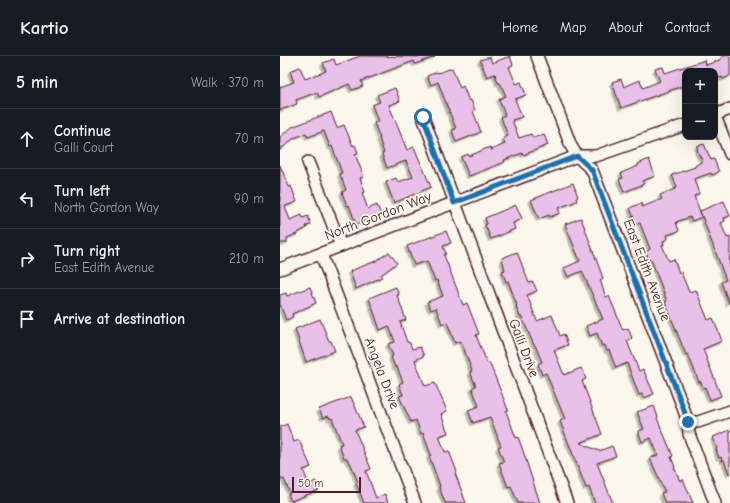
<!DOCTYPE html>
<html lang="en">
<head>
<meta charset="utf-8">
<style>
  body { margin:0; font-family:"Comic Neue",sans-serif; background:#20242c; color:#f1f3f6 }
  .controls { position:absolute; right:12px; top:12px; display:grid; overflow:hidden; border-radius:8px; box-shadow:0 4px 16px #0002 }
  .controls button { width:36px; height:36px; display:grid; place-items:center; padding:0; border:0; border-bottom:1px solid #363941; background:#171b24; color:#f1f3f6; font:20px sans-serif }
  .scale { position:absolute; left:12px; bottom:10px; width:69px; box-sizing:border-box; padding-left:4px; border:2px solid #4a1f2b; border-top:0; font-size:11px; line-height:14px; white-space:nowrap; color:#4a1f2b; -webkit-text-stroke:3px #fbf7ec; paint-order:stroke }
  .stop { position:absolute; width:12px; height:12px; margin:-9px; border:3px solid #1f6fb2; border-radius:50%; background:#fff }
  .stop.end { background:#1f6fb2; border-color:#fff; box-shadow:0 1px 4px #0008 }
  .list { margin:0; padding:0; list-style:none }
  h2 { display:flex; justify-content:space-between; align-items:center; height:52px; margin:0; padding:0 16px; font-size:17px }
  h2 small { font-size:13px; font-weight:400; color:#9ea1a6 }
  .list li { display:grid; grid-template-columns:26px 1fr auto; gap:12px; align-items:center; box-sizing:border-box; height:60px; padding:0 16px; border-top:1px solid #363941 }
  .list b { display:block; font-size:15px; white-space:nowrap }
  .list p { margin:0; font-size:13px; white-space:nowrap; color:#9ea1a6 }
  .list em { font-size:13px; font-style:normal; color:#9ea1a6 }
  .icon { flex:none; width:22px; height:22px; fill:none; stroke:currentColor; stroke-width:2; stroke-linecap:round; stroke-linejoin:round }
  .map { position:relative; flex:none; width:450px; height:447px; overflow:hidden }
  header { display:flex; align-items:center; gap:24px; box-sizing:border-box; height:56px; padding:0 20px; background:#171b24; border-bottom:1px solid #363941 }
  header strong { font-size:19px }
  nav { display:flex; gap:22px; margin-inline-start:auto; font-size:14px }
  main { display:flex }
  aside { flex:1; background:#171b24 }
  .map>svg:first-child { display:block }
  .building { fill:#e9c1e8; stroke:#4a1f2b; filter:url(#shadow) }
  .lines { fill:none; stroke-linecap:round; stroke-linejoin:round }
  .minor-casing { stroke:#4a1f2b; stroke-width:14 }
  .minor { stroke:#fbf7ec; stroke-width:11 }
  .route { stroke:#1f6fb2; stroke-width:5 }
  .labels { text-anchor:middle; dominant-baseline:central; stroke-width:3.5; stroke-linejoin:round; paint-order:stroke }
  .street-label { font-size:14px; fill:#4a1f2b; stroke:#fbf7ec }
</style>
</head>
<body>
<header>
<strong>Kartio</strong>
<nav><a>Home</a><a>Map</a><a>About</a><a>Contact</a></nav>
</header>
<main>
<aside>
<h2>5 min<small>Walk · 370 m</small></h2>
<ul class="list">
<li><svg class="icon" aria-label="ahead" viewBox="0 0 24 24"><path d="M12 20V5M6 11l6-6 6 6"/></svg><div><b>Continue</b><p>Galli Court</p></div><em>70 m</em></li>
<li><svg class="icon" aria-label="left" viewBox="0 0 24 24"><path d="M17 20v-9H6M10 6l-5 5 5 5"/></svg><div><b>Turn left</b><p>North Gordon Way</p></div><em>90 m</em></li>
<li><svg class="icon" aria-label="right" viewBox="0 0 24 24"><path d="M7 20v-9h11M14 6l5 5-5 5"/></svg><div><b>Turn right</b><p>East Edith Avenue</p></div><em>210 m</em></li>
<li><svg class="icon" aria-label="arrive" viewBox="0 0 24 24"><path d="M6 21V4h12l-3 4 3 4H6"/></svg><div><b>Arrive at destination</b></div></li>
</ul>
</aside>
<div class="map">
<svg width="450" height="447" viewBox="0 0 450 447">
  <defs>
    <filter id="shadow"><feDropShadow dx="-2.5" dy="2.5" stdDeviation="0" flood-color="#0004"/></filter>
  </defs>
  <rect width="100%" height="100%" fill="#fbf7ec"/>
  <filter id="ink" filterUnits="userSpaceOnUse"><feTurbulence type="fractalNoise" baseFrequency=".025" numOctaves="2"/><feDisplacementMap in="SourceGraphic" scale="8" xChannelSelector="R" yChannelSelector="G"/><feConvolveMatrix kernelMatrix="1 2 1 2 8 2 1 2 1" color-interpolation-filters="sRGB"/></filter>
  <g filter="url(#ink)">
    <g class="building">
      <path d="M80,0l75,1 -20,7 -1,-3 -53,20 2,5 -11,4 -3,-6 -30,13 -2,-5 -21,8 1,4 -17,6v-23l14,-5 -4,-11 10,-4 5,12 21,-8 -3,-8 11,-4 2,6z"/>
      <path d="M230,0l3,9 -4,2 7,17 5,-2 5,13 -11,4 7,18 -10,3 7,18 12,-4 2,4 11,-4 4,11 -25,10 -1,-2 -18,7 1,2 -36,14 -8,-19 7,-3 1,2 21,-9 1,3 14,-6 -2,-6 5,-2 -7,-19 4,-2 -6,-16 7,-3 -6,-13h-2l-3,-9 -8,3 -7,-17 10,-3 2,6z"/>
      <path d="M442,0h8v20l-7,3 -1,-2 -7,2v-8h-30v14l-64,23 -9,-26 9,-3 3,8 16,-7 3,8 17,-7 -5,-12 8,-2 2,6 40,-13 1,5 14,-5z"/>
      <path d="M172,12l8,20 3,-2 6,15 2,-1 4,10 -2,1 8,21 -25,10 -4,-12 4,-1 -18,-47 -7,3 -4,-9 10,-4 1,1z"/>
      <path d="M115,32l5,13 -11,4 18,45 7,-3 17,40 -37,16 -8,-21 10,-4 2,4 15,-5 -7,-16 -19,7 -5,-14 2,-1 -5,-15h1l-6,-15 4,-2 -6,-16 8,-3 -3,-7z"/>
      <path d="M51,56l6,16 7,-3 9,21 2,-1 3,8 -3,1 9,23 -4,1 5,14 -3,1 6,16 9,-4 4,10 -25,9 -7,-19 -2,1 -5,-14 4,-2 -6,-16 2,-1 -10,-27 -2,1 -6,-16 -16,6 -2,-4 -12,5 -14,12v-13l12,-10z"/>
      <path d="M424,88l7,16 3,-1 5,13 -7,3 -1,-2 -17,6 5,15 -5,2 8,21 -10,4 -2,-4 -14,5 3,9 -12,4 1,4 -5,2 1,4h-2l7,16 5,-2 5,14 2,-1 8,20 7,-2 12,30 5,-2 9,23 -19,8 18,47 -11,4 -5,-13 -2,1 -2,-6h-2l-11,-28 -2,1 -21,-53 2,-1 -16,-42 -2,1 -3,-8 4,-3 -10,-26 -4,1 -6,-16 11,-5 1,4 20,-8 -2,-4 17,-7 -5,-13 23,-8 1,-2 7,-4 -5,-8 -1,-7z"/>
      <path d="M369,103l6,17 -13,5 2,3 -20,8 -5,-13 4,-1 -2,-5 17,-7v-2z"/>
      <path d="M0,109l9,22 2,-1 6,16 -12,4 5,14 12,-5 1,3 5,-2 3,9 -5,1 1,2 -8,4v1l-12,5v5h-7z"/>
      <path d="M293,127l5,14 -2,1 1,3 -19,7 2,5 -10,4 -1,-2 -10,4 -8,-19z"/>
      <path d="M444,145l6,15 -6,2 1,3 -4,2 6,15 3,-1 -1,67 -8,-22 5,-2 -26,-69z"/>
      <path d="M236,149l6,14 -9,4 2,6 -24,10 -6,-14 2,-1 -2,-6z"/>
      <path d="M301,162l22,60 -3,2 6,17 3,-1 14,34 5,-2 4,10 -5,3 12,30 4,-2 11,25 -10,4 -2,-4 -3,1 -12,-32 -11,5 -7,-18 -2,1 -2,-6 -3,1 -5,-13 -7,3 -4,-10 17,-7 -21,-48 -14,6 -4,-9 16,-7 -15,-37z"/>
      <path d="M166,175l5,12 -8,3 3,8 -2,1 19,50 4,-2 12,31 -3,1 11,28 2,-1 7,17 12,31 -2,1 10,27 2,-1 4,11 18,55h-22l-7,-17 -3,1 -9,-24 5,-1 -6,-15 3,-1 -11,-29 -17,6 -5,-13 11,-4 -7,-18 4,-2 -6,-14 2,-1 -11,-30 -6,2 -8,-21 -5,2 -6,-16 -5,2 -4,-8 16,-6 -6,-16 -2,1 -8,-20 -13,4 -7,-19z"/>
      <path d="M109,196l8,11 -16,12 1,2 -26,12 -6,-18 26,-10z"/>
      <path d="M237,196l12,31 4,-1 4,9 -10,4 10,26 15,-6 8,21 4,-2 4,11 -14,5 10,25 17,-7 5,11 -4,2 20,53 -22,9 19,8 13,-5 4,10 -19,7 16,40h-18l-6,-16 -3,1 -26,-67 5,-2 -19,-46 -4,2 -4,-11 4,-2 -7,-17h-1l-4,-9 -8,-19h-2l-4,-11 1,-1 -9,-24 -2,1 -4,-11 3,-1 -3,-12z"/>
      <path d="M30,231l6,16 -24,11 1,3 -7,3 -6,-16v-9l6,-2 1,3z"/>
      <path d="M116,231l3,8h-2l9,25 -6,2 7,20 3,1 2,6 8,-2 4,9 -9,4 10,26 10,-3 12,28 -6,3 7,19 -9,3 6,16 4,-1 8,21 -2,1 11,30h-21l-6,-16 1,-1 -11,-30 2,-1 -8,-22 -2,1 -5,-14 -5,2 -12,-26 4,-1 -4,-11 4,-2 -6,-15h-2l-4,-10 2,-1 -5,-12 7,-2 -6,-16 -9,4 -11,-32z"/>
      <path d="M40,263l9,22h2l4,10 -29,11 -11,-33z"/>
      <path d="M71,341l13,30 -9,3 16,39 -5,2 10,27 9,-4 3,9h-24l-8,-20 2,-1 -8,-20 -1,1 -2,-5h-3l-5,-13 3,-1 -10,-26 -2,1 -1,-3 -6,2 -4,-9z"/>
      <path d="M374,350l4,11 -1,1 16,38 -2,1 4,10h-1l6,14 3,-2 10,24h-28l-4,-10 4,-1 -15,-34 8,-3 -7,-17 -9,4 -3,-9v-2l5,-2 -7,-17z"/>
      <path d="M7,368l7,18 5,-2 12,27 -8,3 6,14 7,-3 3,9 -28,11 -3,-7 2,-1 -6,-14 -2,1 -2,-5v-48z"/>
      <path d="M450,374v44h-1l-5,-14 -2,1 -1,-4 -2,1 -3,-9 1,-1 -4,-11z"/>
    </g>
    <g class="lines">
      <defs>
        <g id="minor">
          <path d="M257,0l34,90 6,10 15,14 89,232 7,20 1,12 26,69"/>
          <path d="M435,59l15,-6"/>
          <path d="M435,60l15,38"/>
          <path d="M143,61l144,386"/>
          <path d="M28,106l33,84"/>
          <path d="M41,198l94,249"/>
          <path d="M0,213l297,-113h19l89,-31"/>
          <path d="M408,366h10l32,-11"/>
        </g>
      </defs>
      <use href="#minor" class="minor-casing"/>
      <use href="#minor" class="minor"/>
    </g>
  </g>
  <g class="lines" filter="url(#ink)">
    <path class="route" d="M143,61l31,86 123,-47 15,14 89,232 7,20"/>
  </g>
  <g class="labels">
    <g class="street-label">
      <text transform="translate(98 160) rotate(-21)">North Gordon Way</text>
      <text transform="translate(367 214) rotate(69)">East Edith Avenue</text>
      <text transform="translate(244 292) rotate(69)">Galli Drive</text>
      <text transform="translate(102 317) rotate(69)">Angela Drive</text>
    </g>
  </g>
</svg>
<div class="controls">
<button>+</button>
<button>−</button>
</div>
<div class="scale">50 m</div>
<div class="stop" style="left:143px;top:61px"></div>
<div class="stop end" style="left:408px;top:366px"></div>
</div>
</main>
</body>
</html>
